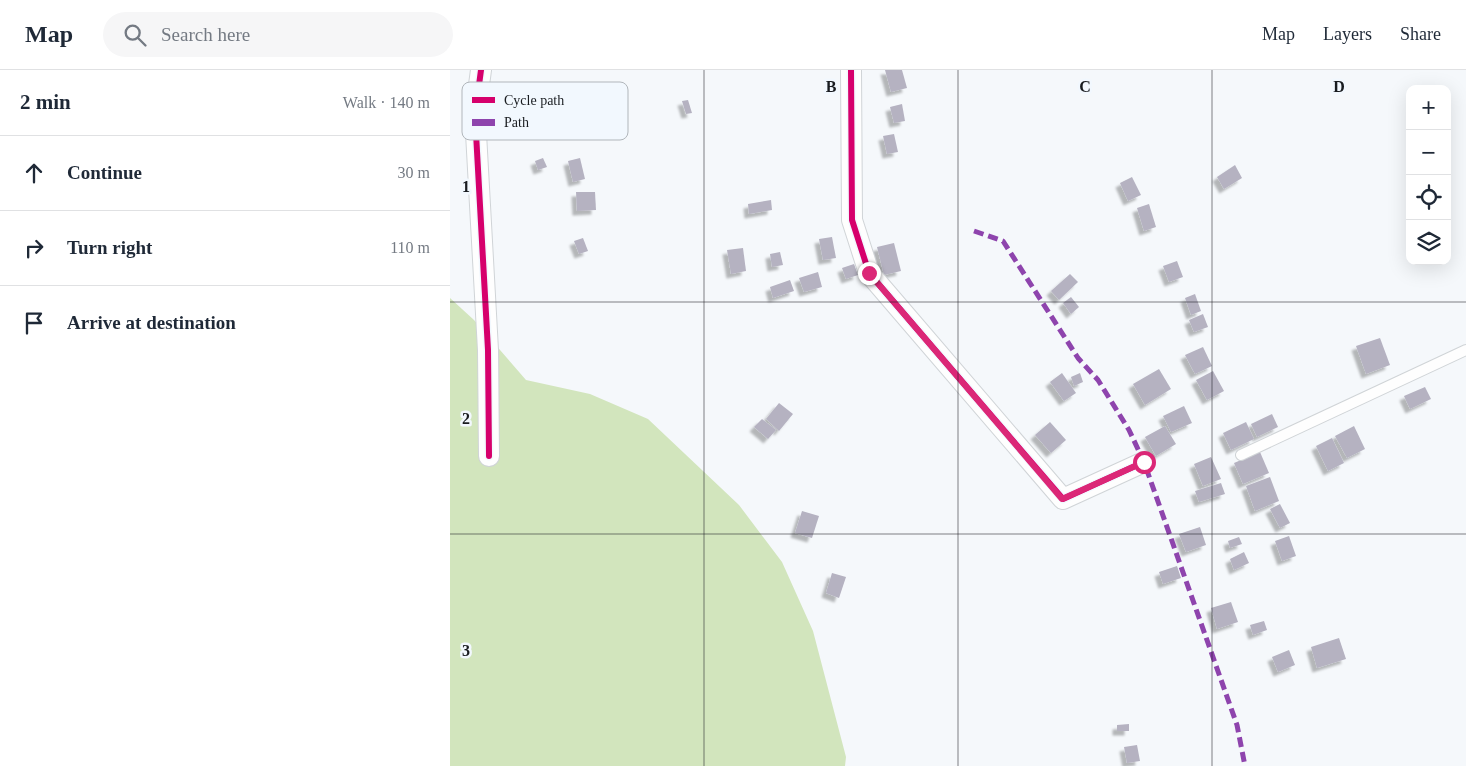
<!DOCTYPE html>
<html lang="en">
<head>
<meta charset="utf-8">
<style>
  body { margin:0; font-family:Georgia,serif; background:#f6f6f7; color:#1f2937 }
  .controls { position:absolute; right:15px; top:15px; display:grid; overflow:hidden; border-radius:10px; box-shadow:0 5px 20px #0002 }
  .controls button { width:45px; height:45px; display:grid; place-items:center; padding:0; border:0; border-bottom:1px solid #e0e1e3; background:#fff; color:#1f2937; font:25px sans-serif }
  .stop { position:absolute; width:15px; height:15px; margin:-11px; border:4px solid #db2777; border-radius:50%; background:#fff }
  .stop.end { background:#db2777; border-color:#fff; box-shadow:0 1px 5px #0008 }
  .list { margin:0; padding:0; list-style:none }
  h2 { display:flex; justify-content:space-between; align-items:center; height:65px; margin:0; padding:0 20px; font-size:21px }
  h2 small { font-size:16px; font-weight:400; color:#747a83 }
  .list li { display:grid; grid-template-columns:32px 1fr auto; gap:15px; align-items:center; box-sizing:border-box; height:75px; padding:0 20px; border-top:1px solid #e0e1e3 }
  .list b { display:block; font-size:19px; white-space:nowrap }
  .list em { font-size:16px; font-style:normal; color:#747a83 }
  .icon { flex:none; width:28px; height:28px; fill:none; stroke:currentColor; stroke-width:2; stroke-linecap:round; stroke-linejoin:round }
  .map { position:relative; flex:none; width:1016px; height:696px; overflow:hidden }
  header { display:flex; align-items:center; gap:30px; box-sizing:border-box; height:70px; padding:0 25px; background:#fff; border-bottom:1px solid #e0e1e3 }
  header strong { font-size:24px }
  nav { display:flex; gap:28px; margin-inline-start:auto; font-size:18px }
  .search { width:350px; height:45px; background:#f6f6f7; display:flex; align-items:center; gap:12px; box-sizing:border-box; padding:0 18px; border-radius:28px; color:#747a83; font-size:19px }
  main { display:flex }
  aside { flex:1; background:#fff }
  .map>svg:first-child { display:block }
  .green { fill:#d2e5bd }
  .building { fill:#b5b2c1; filter:url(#shadow) }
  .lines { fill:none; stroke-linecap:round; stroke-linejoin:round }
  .service-casing { stroke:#d0d4d7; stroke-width:12 }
  .minor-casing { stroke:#d0d4d7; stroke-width:22 }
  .service { stroke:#fefefe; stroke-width:10 }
  .minor { stroke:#fefefe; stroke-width:20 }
  .quiet { stroke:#8e44ad; stroke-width:5; stroke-dasharray:10 5; stroke-linecap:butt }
  .cycleway-casing { stroke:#f2f8fe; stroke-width:9 }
  .cycleway { stroke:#d6006c; stroke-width:6 }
  .route { stroke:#db2777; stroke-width:6 }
  .grid { fill:none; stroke:#191c20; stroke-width:1; stroke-opacity:0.55 }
  .key { fill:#f2f8fe; stroke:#b1b6bb; stroke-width:1 }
  .key-label { font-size:14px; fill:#191c20 }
  .grid-label { font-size:16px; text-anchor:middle; font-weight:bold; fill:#191c20; stroke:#f2f8fe; stroke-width:5; stroke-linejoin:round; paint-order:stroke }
</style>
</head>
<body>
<header>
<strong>Map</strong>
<div class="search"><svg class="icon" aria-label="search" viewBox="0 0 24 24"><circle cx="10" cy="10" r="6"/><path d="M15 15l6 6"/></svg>Search here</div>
<nav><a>Map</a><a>Layers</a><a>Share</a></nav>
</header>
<main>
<aside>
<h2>2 min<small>Walk · 140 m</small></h2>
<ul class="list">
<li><svg class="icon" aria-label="ahead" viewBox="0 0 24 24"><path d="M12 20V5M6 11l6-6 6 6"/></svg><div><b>Continue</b></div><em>30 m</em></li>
<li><svg class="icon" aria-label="right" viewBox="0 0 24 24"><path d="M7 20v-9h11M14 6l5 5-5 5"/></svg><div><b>Turn right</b></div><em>110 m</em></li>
<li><svg class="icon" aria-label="arrive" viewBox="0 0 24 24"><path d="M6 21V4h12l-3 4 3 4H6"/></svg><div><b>Arrive at destination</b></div></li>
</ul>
</aside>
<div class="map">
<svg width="1016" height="696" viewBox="0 0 1016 696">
  <defs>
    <filter id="shadow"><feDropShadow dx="-4.5" dy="4.5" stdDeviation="1" flood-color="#0004"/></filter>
  </defs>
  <rect width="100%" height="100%" fill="#f5f8fb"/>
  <path class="green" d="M0,228l24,22 52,60 64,14 58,25 91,86 43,57 31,69 33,126 -1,9h-395z"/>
  <g class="building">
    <path d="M435,0h17l5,18 -16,4z"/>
    <path d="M238,30l4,13 -6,1 -4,-13z"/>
    <path d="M452,34l3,17 -11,2 -4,-16z"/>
    <path d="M444,64l4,18 -11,2 -4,-18z"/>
    <path d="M93,88l4,9 -9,3 -3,-9z"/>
    <path d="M130,88l5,21 -12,3 -5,-21z"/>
    <path d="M785,95l7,13 -18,11 -7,-12z"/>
    <path d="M682,107l9,18 -13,6 -8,-18z"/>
    <path d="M126,122h19l1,18 -19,1z"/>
    <path d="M321,130l1,10 -23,4 -1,-10z"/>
    <path d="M699,134l7,23 -12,4 -7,-23z"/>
    <path d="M382,167l4,21 -13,2 -4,-21z"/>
    <path d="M133,168l5,13 -9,3 -5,-13z"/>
    <path d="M444,173l7,28 -17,4 -7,-28z"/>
    <path d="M293,178l3,23 -15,3 -4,-24z"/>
    <path d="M330,182l3,13 -11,2 -2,-13z"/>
    <path d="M727,191l6,16 -14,5 -6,-16z"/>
    <path d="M404,194l4,11 -12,4 -4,-11z"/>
    <path d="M368,202l4,15 -18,5 -5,-14z"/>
    <path d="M620,204l8,8 -19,18 -8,-9z"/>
    <path d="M340,210l4,11 -21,7 -3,-11z"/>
    <path d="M745,224l6,17 -10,4 -6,-17z"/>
    <path d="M621,227l8,10 -8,7 -8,-11z"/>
    <path d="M753,244l5,13 -14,5 -5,-12z"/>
    <path d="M930,268l10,27 -24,9 -10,-28z"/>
    <path d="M753,277l9,19 -17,8 -10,-19z"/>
    <path d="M709,299l12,20 -26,16 -12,-21z"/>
    <path d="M763,301l11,20 -17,9 -11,-20z"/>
    <path d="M612,303l14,20 -12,8 -14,-19z"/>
    <path d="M630,303l3,9 -9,4 -3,-9z"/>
    <path d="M975,317l6,12 -21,10 -6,-13z"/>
    <path d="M329,333l14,11 -14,17 -13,-12z"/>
    <path d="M734,336l8,17 -21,9 -8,-16z"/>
    <path d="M822,344l6,13 -21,10 -6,-13z"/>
    <path d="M312,349l14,11 -8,9 -14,-12z"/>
    <path d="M600,352l16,18 -15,13 -16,-18z"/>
    <path d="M796,352l8,17 -23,11 -8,-17z"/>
    <path d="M715,356l11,18 -20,12 -11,-19z"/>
    <path d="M904,356l11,23 -18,9 -12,-22z"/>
    <path d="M882,368l12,25 -16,8 -12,-25z"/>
    <path d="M810,382l9,21 -26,11 -9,-21z"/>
    <path d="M761,387l10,22 -18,7 -9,-22z"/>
    <path d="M820,407l9,24 -24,10 -9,-25z"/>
    <path d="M771,413l4,11 -26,8 -4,-11z"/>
    <path d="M830,434l10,19 -10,5 -10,-19z"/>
    <path d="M352,441l17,5 -7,22 -17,-5z"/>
    <path d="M750,457l6,18 -20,7 -7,-18z"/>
    <path d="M839,466l7,20 -14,5 -7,-20z"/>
    <path d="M789,467l3,7 -12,4 -2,-7z"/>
    <path d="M794,482l5,11 -15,7 -4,-11z"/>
    <path d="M727,496l4,12 -18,6 -4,-12z"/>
    <path d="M382,503l14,4 -7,21 -13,-5z"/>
    <path d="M781,532l7,20 -21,7 -6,-21z"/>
    <path d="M814,551l3,9 -14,5 -3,-10z"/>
    <path d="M889,568l7,21 -29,9 -6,-21z"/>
    <path d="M839,580l6,15 -17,7 -6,-15z"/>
    <path d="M679,654v7h-12v-6z"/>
    <path d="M687,675l3,16 -13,2 -3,-16z"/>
  </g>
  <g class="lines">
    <defs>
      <path id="service" d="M791,385l225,-105"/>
      <g id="minor">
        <path d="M31,0l-6,45 13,235 1,106"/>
        <path d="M401,0l1,150 17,53 194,226 81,-37"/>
      </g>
    </defs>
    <use href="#service" class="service-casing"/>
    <use href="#minor" class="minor-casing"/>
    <use href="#service" class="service"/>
    <use href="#minor" class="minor"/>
    <path class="quiet" d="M524,161l29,10 75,117 20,22 31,50 15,32 93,263 8,41"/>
    <defs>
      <g id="cycleway">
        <path d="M31,0l-6,45 13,235 1,106"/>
        <path d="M401,0l1,150 17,53 194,226 81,-37"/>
      </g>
    </defs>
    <use href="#cycleway" class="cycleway-casing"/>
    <use href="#cycleway" class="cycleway"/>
  </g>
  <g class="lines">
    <path class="route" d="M419,203l193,226 82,-37"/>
  </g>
  <path class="grid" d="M254,0v696M508,0v696M762,0v696M0,232h1016M0,464h1016"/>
  <rect x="12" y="12" width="166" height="58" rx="8" class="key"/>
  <rect x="22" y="27" width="23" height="6" fill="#d6006c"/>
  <rect x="22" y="49" width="23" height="7" fill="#8e44ad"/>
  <g class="key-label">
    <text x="54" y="35">Cycle path</text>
    <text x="54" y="57">Path</text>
  </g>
  <g class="grid-label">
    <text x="381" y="22">B</text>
    <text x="635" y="22">C</text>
    <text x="889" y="22">D</text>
    <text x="16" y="122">1</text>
    <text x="16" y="354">2</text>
    <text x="16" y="586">3</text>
  </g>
</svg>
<div class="controls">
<button>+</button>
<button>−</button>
<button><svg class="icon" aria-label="locate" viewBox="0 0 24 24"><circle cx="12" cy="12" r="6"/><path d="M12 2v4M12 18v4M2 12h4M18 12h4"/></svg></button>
<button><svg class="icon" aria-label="layers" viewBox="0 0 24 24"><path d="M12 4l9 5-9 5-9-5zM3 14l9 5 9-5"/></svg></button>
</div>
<div class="stop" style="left:694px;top:392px"></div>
<div class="stop end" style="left:419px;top:203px"></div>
</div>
</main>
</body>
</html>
